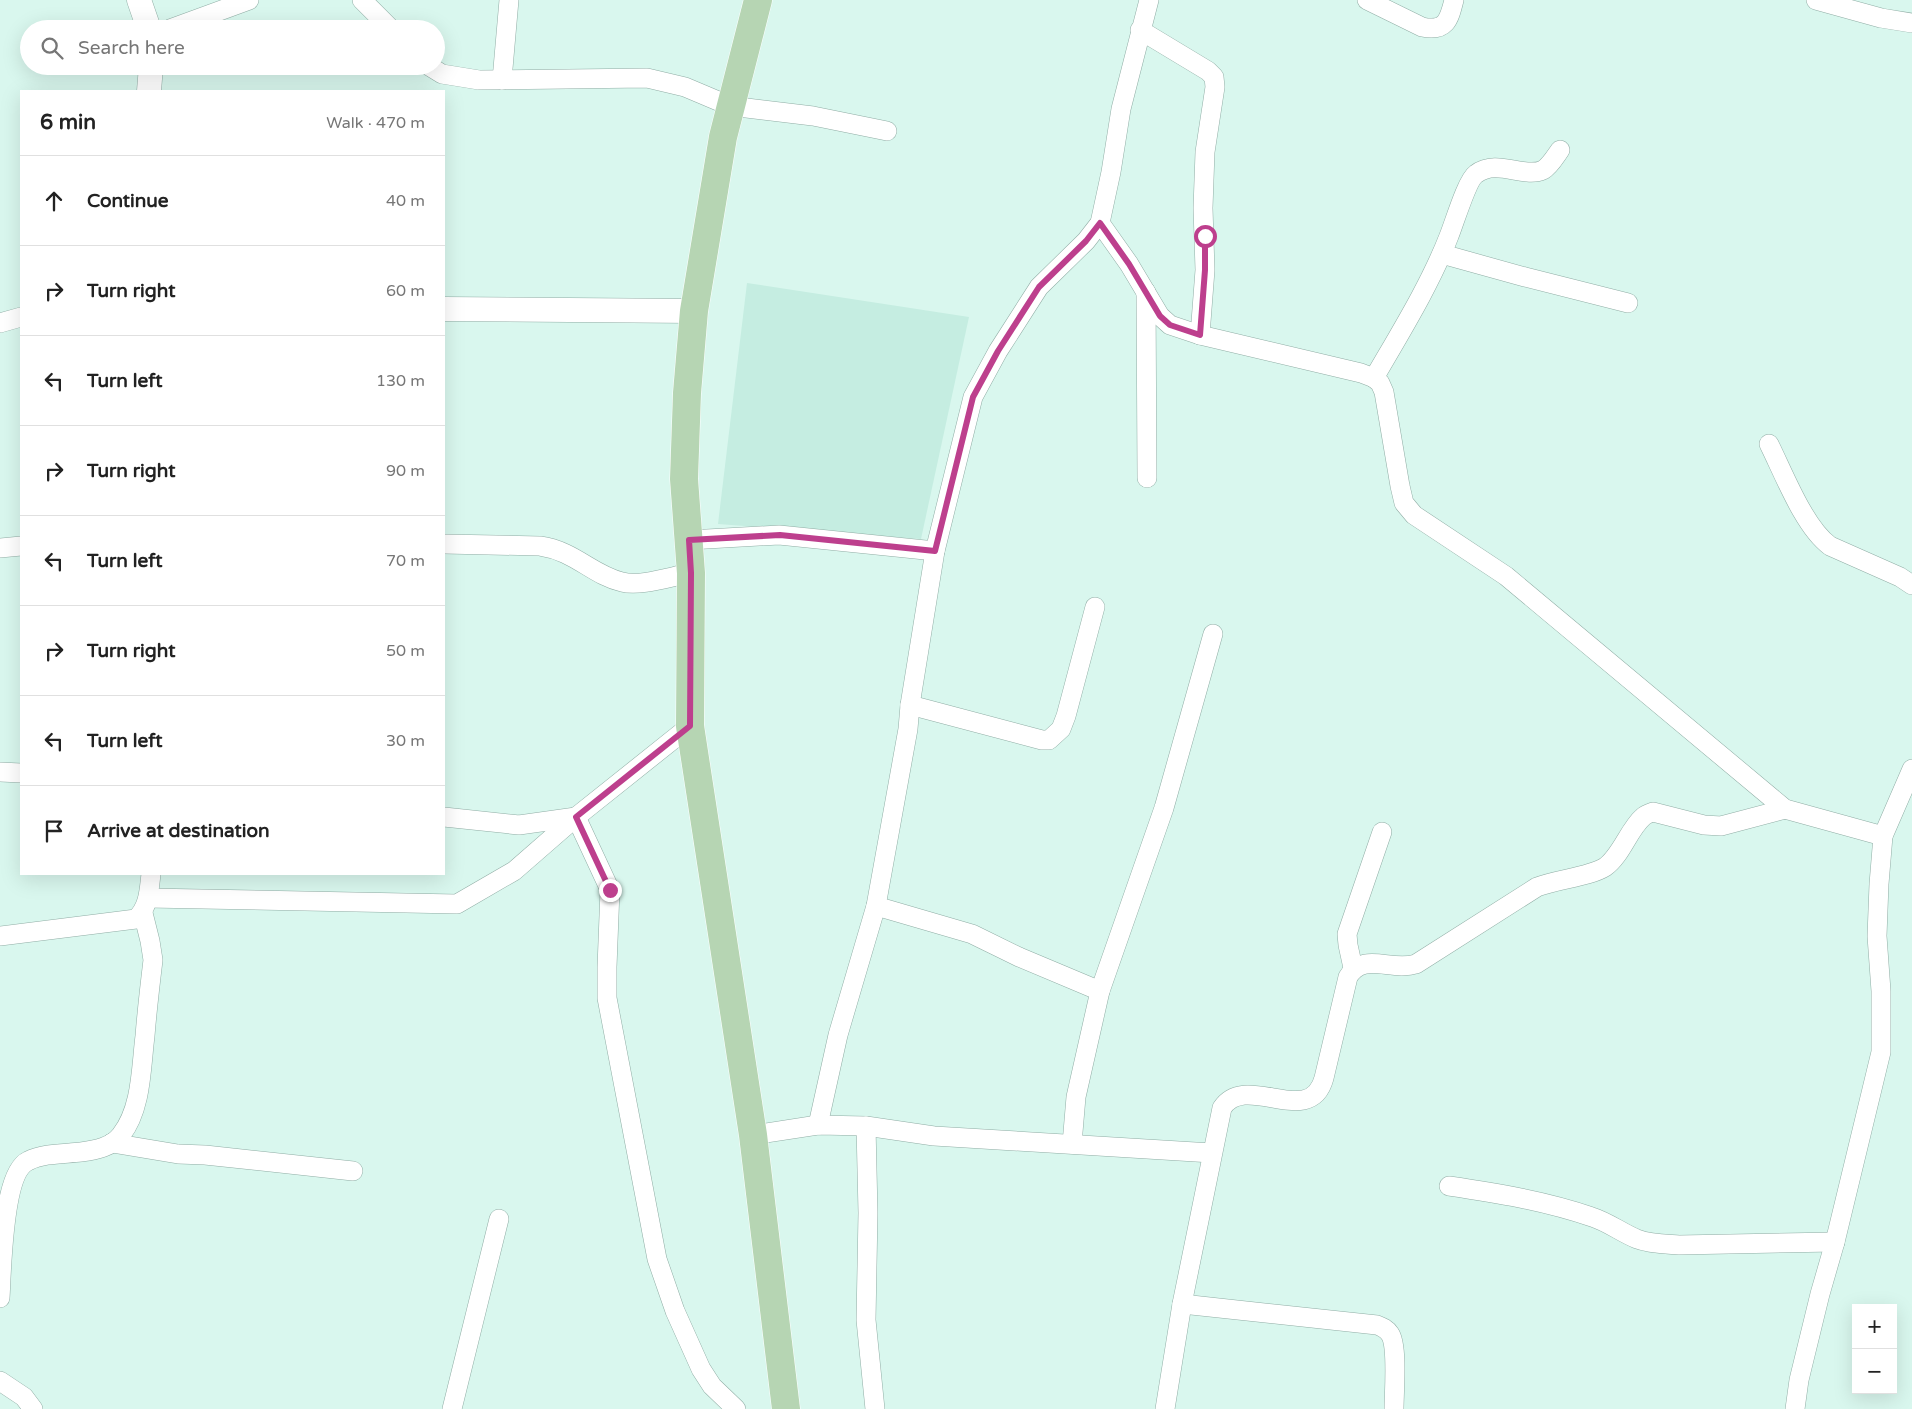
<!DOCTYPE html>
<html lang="en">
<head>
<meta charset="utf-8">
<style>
  body { margin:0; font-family:"Varela Round",sans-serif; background:#f2f2f2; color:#222 }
  .controls { position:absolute; right:15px; bottom:15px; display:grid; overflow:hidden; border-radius:0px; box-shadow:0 5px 20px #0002 }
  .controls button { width:45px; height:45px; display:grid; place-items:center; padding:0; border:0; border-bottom:1px solid #e0e0e0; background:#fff; color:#222; font:25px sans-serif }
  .stop { position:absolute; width:15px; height:15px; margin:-11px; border:4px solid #bd3f8d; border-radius:50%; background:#fff }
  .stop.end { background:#bd3f8d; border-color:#fff; box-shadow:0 1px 5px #0008 }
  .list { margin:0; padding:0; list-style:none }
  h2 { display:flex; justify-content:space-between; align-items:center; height:65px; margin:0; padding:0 20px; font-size:21px }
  h2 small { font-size:16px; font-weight:400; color:#767676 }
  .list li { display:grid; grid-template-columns:32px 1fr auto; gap:15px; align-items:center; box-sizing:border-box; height:90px; padding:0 20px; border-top:1px solid #e0e0e0 }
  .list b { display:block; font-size:19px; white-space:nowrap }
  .list em { font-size:16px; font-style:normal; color:#767676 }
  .icon { flex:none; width:28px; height:28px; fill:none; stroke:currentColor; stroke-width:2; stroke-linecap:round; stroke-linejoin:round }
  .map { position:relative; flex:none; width:1912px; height:1409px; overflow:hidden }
  .search { position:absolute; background:#fff; box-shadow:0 5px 20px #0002; left:20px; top:20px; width:425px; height:55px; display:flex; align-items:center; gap:12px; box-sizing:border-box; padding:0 18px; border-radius:28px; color:#767676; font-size:19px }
  .panel { position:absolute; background:#fff; box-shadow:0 5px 20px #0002; left:20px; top:90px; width:425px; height:785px; border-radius:0px }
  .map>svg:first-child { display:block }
  .built { fill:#c5ede1 }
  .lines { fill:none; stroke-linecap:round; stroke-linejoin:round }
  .minor-casing { stroke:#90ada5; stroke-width:20 }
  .tertiary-casing { stroke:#90ada5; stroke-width:25 }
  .primary-casing { stroke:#fff; stroke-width:29 }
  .minor { stroke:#fff; stroke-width:19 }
  .tertiary { stroke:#fff; stroke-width:24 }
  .primary { stroke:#b6d5b3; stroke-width:28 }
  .route { stroke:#bd3f8d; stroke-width:6 }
</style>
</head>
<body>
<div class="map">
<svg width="1912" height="1409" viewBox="0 0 1912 1409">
  <rect width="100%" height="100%" fill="#d9f7ee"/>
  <path class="built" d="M747,283l222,34 -48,222 -203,-15z"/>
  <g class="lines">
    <defs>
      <g id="minor">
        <path d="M362,0l29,29"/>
        <path d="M1367,0l55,27c24,5 27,-7 32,-27"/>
        <path d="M1816,0l65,18 31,5"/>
        <path d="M170,29l79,-29"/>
        <path d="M1140,30l68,41 6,6 1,10 -10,65 -2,56 2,62 -5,65"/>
        <path d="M429,66l13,8 37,6 168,-2 38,9 45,19 83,10 74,15"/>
        <path d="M502,80l7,-80"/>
        <path d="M1100,223l29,41 31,52 10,9 30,10 161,38 13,5 6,5 4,9 16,94 4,17 10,12 92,61 279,233 98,27"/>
        <path d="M1442,254l83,23 103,26"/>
        <path d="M1146,292l1,186"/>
        <path d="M0,323l21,-6"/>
        <path d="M1374,378c26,-45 56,-93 75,-142 5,-12 18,-56 27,-62 21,-16 48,5 67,-4 7,-4 12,-13 17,-20"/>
        <path d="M1769,444c15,30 35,83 61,102l70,31 12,8"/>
        <path d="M689,540l90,-5 156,16"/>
        <path d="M444,544l96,2c35,5 52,29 82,36 18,5 50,-6 69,-9"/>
        <path d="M0,548l21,-2"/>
        <path d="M910,705l132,35h7l12,-11 5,-13 29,-109"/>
        <path d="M0,772l21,1"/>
        <path d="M444,817l75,8 57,-8 34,73 -3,77v31l50,261 18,52 26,58 11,17 24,23"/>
        <path d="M148,898l309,6 57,-33 62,-54 114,-91"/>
        <path d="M876,906l96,28 47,23 81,34 -24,106 -4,47"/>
        <path d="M0,936l136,-17c13,-12 13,-29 15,-45"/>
        <path d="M1353,968l-5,-23 -1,-11 35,-102"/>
        <path d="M1100,991l64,-183 49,-174"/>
        <path d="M818,1125l20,-90 38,-129 32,-177 2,-24 25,-154 38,-154 25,-46 41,-64 47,-46 14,-18 11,-51 10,-63 28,-109"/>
        <path d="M866,1126l2,87 -2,107 9,89"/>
        <path d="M753,1135l65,-10 48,1 68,10 278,17"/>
        <path d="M112,1143l66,11 27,1 148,16"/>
        <path d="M1449,1186c48,7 96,15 143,31 16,5 30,16 45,22 13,5 28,5 42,6l156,-3"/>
        <path d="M0,1298c2,-28 2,-125 28,-137 16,-8 36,-7 53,-9 15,-2 31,-5 40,-17 21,-27 20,-68 24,-99 2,-26 5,-51 8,-76l-3,-19 -7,-28"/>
        <path d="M1182,1304l195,21c5,2 10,4 13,9 8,12 4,59 4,75"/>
        <path d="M0,1381l24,16 9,12"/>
        <path d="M452,1409l47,-190"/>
        <path d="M1165,1409l17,-105 40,-196c24,-37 88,22 102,-30l24,-101c15,-26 43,-5 68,-13l121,-77c20,-8 52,-10 68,-20 16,-11 24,-38 38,-50 2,-2 7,-4 10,-5l51,13 17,1 64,-17"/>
        <path d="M1795,1409l4,-29 21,-86 15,-52 46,-190v-61l-4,-55 2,-52 4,-48 29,-67"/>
      </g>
      <g id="tertiary">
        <path d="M139,0l10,29"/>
        <path d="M149,91l2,-25"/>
        <path d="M444,309l250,2"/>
      </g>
      <path id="primary" d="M758,0l-35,137 -29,174 -7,82 -3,86 7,94 -1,153 63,409 33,274"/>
    </defs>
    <use href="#minor" class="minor-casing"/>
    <use href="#tertiary" class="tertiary-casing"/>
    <use href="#primary" class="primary-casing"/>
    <use href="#minor" class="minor"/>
    <use href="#tertiary" class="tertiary"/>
    <use href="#primary" class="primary"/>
  </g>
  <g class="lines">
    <path class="route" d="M610,890l-34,-73 114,-91 1,-153 -2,-33 91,-5 155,16 38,-154 25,-46 41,-64 47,-46 14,-18 29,41 31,52 10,9 30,10 5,-65v-34"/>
  </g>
</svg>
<div class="controls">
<button>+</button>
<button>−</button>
</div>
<div class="stop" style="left:1205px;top:236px"></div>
<div class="stop end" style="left:610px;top:890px"></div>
<div class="search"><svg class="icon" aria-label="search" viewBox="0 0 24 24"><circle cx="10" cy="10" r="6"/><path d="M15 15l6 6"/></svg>Search here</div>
<section class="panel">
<h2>6 min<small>Walk · 470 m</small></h2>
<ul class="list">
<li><svg class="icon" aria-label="ahead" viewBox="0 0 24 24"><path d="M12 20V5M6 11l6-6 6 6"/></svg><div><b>Continue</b></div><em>40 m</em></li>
<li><svg class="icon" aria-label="right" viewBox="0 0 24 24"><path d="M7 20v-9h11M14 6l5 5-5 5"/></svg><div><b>Turn right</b></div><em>60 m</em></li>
<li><svg class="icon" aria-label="left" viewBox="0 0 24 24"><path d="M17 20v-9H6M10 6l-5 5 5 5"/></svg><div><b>Turn left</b></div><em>130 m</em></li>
<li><svg class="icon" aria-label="right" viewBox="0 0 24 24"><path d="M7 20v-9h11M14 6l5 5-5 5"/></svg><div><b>Turn right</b></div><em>90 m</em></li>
<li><svg class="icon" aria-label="left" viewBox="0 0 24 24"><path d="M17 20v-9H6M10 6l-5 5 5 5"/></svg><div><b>Turn left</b></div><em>70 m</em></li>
<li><svg class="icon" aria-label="right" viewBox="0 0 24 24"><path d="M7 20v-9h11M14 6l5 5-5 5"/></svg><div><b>Turn right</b></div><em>50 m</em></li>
<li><svg class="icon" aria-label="left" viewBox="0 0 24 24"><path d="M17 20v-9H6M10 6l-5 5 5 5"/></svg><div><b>Turn left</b></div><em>30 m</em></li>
<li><svg class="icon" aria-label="arrive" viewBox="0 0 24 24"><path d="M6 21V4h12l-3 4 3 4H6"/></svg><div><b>Arrive at destination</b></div></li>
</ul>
</section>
</div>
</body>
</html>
